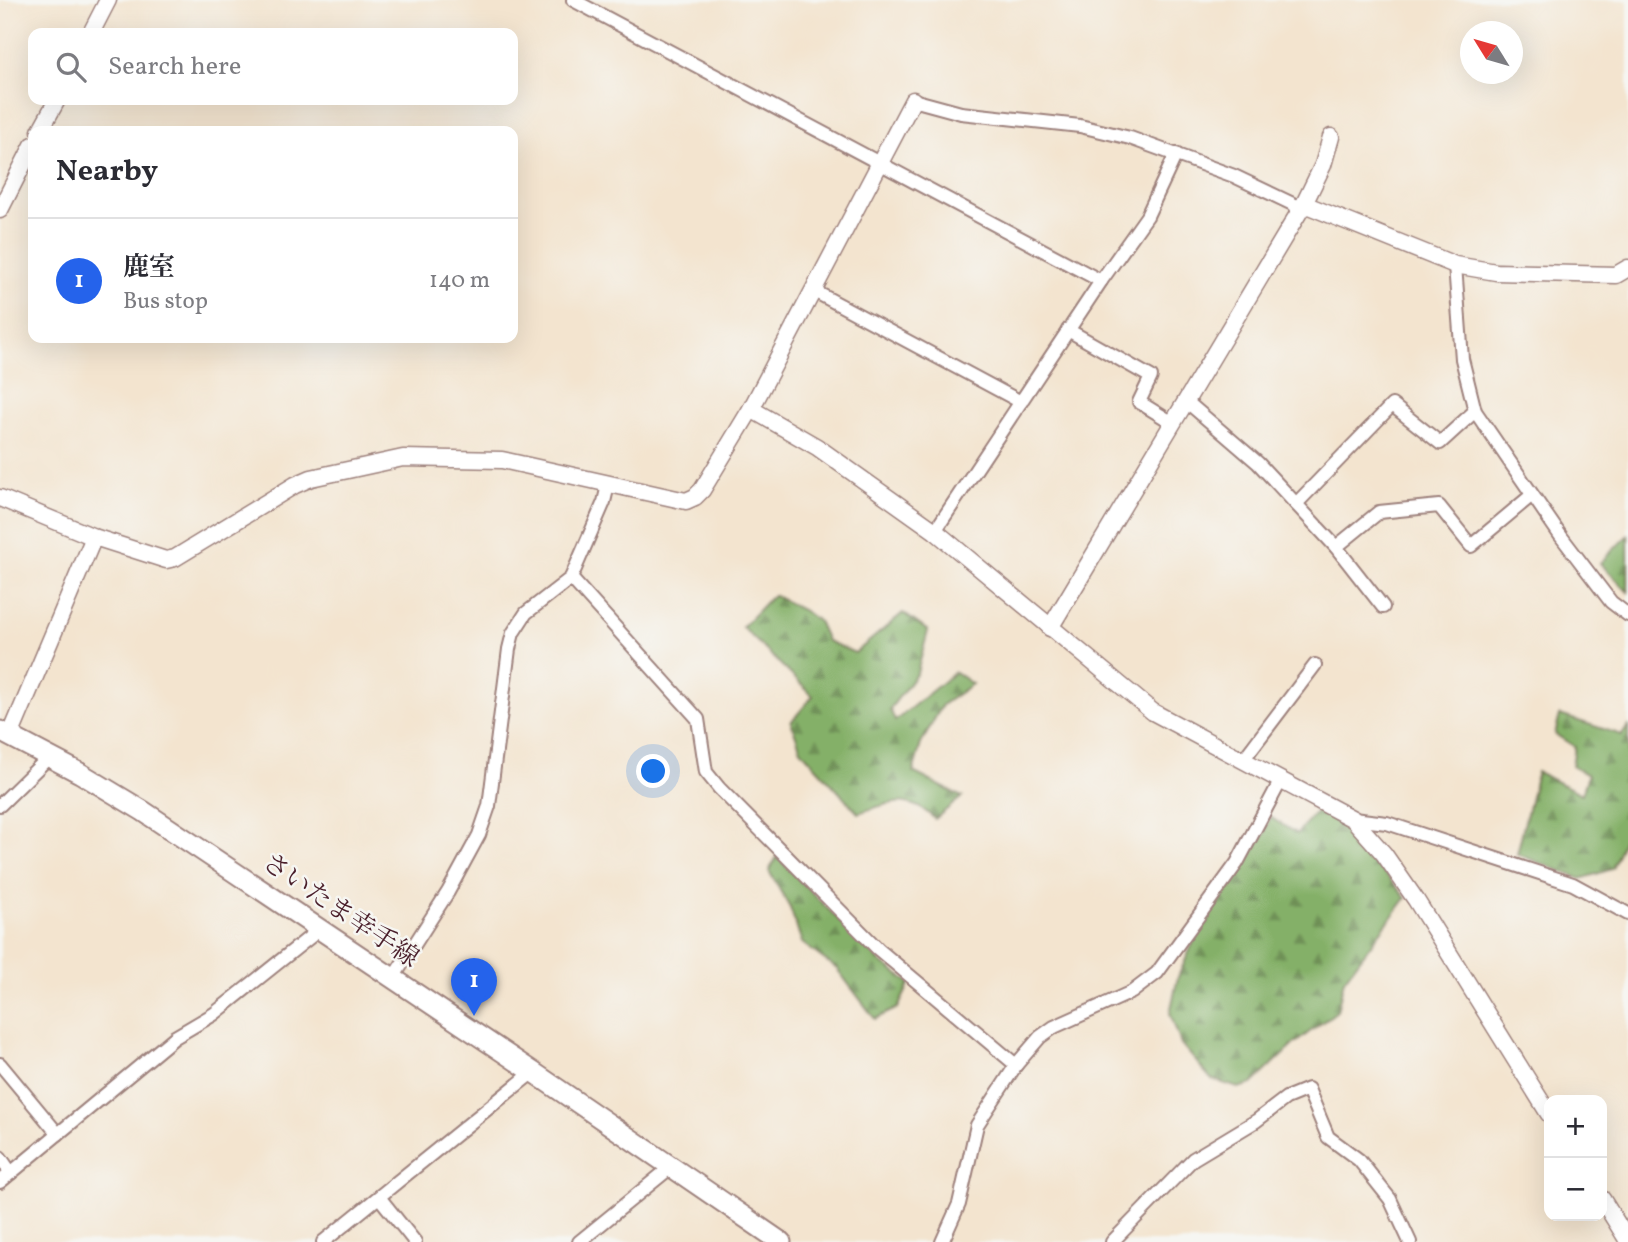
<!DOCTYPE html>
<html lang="en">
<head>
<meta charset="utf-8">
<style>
  body { margin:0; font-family:Vollkorn,"Noto Serif JP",serif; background:#f7f7f7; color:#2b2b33 }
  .controls { position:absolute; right:21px; bottom:21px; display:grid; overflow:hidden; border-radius:14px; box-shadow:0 7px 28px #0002 }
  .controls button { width:63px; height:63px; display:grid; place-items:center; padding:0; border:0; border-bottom:2px solid #e1e1e2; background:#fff; color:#2b2b33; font:35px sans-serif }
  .compass { position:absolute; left:1460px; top:21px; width:63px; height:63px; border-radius:50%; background:#fff; box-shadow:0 7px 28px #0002; rotate:307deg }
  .you { position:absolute; left:654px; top:772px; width:24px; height:24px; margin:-18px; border:5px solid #fff; border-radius:50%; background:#1a73e8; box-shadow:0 0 0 10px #1a73e833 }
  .badge { display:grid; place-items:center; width:46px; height:46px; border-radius:50%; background:#2563eb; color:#fff; font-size:23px; font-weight:700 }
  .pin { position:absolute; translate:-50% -58px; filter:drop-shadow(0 2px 4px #0008) }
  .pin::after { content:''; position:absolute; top:37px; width:24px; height:21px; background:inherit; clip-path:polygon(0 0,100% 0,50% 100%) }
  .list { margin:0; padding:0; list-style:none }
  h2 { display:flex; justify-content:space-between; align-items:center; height:91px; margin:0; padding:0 28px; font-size:30px }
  h2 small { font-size:23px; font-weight:400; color:#7c7c81 }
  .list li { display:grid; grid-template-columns:46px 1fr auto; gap:21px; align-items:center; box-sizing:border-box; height:126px; padding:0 28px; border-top:2px solid #e1e1e2 }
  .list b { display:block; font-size:26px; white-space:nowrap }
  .list p { margin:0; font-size:23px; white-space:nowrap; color:#7c7c81 }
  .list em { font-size:23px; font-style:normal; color:#7c7c81 }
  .icon { flex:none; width:38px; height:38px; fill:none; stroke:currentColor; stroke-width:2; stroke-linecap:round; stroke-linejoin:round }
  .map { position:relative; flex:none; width:1628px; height:1242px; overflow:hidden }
  .search { position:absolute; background:#fff; box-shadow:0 7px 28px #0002; left:28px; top:28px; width:490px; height:77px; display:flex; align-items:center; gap:18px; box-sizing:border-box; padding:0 24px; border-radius:14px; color:#7c7c81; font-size:26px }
  .panel { position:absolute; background:#fff; box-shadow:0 7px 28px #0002; left:28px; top:126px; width:490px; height:217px; border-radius:14px }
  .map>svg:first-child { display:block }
  .forest { fill:url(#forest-firs); stroke:#67684a; stroke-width:2 }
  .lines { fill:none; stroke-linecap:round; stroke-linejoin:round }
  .minor-casing { stroke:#9e827d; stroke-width:16 }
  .tertiary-casing { stroke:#9e827d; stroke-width:19 }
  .primary-casing { stroke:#9e827d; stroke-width:23 }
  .minor { stroke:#fff; stroke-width:12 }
  .tertiary { stroke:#fff; stroke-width:16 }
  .primary { stroke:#fff; stroke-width:19 }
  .labels { text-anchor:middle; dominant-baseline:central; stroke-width:5; stroke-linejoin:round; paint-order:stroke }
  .street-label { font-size:26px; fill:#4a1f2b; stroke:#f6f6f2 }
</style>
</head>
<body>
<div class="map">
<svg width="1628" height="1242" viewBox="0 0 1628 1242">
  <defs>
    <pattern id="forest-firs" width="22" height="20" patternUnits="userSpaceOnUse" patternTransform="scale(1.75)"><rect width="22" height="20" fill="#84b068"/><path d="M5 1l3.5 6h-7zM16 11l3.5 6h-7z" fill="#6e8f56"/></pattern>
  </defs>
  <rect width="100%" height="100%" fill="#f6f6f2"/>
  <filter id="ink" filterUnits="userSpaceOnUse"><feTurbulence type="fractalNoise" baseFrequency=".0143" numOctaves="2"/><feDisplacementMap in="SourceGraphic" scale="14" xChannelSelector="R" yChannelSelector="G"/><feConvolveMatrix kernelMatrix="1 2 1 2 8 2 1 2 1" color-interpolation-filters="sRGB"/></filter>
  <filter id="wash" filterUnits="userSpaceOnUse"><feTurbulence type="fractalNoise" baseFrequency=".00686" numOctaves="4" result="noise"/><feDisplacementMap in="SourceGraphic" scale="28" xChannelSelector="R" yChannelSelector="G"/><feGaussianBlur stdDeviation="1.57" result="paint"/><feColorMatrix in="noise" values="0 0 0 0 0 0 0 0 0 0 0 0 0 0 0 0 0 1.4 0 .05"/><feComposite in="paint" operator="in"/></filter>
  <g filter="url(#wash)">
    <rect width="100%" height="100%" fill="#f3e4cf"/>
    <g class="forest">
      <path d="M1628,535v57l-28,-29z"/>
      <path d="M773,595l31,16 14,10 9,20 28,12 48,-40 25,18 -11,42 -27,36 5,12 60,-49 17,12 -30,21 -21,39 -8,28 49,25 -27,22c-28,-26 -43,-16 -77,-6l-57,-63 -10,-28 22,-26 -71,-69z"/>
      <path d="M1560,715l62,20 6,-9v103l-16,40 -31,10 -64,-25 20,-82 45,22 6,-19 -16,-9 3,-19 -20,-13z"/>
      <path d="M1318,809l32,24 56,65 -62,82 -7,31 -43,33 -42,40 -14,4 -27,-9 -30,-35 -11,-31 8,-36 21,-48 38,-52 27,-42 6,-18 27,17z"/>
      <path d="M777,857l101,103 32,23 -12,25 -23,11 -38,-50 -35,-26 -12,-35 -21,-37z"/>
    </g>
  </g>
  <g filter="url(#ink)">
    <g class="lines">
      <defs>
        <g id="minor">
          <path d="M573,0l528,281"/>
          <path d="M913,100l48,13 119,13 50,12 104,38 67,32"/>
          <path d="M1455,265l7,94 13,52 85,124 51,67 17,13"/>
          <path d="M814,291l207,111"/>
          <path d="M1068,330l83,47 -12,25 34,21"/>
          <path d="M1186,401l72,62 78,84 47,60"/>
          <path d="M1296,504l96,-99 48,38 35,-32"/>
          <path d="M935,531l166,-250 46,-65 29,-62"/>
          <path d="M1336,547l43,-35 60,-6 32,40 61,-51"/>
          <path d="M571,578l127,141 8,53 13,16 159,161 138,116"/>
          <path d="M1243,760l72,-95"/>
          <path d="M0,805l50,-49"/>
          <path d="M1353,819l34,4 186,61 55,30"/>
          <path d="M393,978l55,-86 31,-57 10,-29 20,-157 4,-16 13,-20 45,-35 33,-76 4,-17"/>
          <path d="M0,1064l58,70"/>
          <path d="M0,1157l11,16"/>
          <path d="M0,1182l175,-145 39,-23 106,-85"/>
          <path d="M379,1197l36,45"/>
          <path d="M323,1242l210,-170"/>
          <path d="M579,1242l92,-75"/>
          <path d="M942,1242l17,-38 18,-79 39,-60 24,-28 14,-10 78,-35 25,-19 80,-110 44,-83"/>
          <path d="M1112,1242l81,-83 63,-38 30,-23 22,-9 20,48 31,23 31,39 20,43"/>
        </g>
        <g id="tertiary">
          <path d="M91,33l17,-33"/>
          <path d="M40,131l17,-31"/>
          <path d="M1304,204l151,61 41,7 120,3 12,-7"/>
          <path d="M0,210l33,-65"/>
          <path d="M751,409l66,38 118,84 218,181 200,107 31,35 32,46 133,214"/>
          <path d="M0,498l94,39 72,23 9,-2 120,-73 16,-7 92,-20 99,2 184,41 9,-4 7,-7 49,-81 162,-309"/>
          <path d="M1050,628l254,-424 19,-39 8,-28"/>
          <path d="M10,736l84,-199"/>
          <path d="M1602,1199l26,42"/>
        </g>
        <path id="primary" d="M0,731l80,42 63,38 390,261 248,170"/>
      </defs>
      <use href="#minor" class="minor-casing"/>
      <use href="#tertiary" class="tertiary-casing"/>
      <use href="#primary" class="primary-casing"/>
      <use href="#minor" class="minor"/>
      <use href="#tertiary" class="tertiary"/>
      <use href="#primary" class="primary"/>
    </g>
  </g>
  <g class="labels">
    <g class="street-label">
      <text transform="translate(340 911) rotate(34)">さいたま幸手線</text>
    </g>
  </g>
</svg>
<div class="controls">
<button>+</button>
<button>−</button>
</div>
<svg class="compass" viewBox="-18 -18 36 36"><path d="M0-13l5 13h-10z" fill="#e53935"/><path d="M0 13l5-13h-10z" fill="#7c7c81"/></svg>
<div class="you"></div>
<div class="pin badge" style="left:474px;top:1016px">1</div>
<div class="search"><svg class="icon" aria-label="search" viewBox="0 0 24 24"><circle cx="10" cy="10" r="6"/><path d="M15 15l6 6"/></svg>Search here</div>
<section class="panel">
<h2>Nearby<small></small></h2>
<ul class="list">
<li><span class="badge">1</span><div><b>鹿室</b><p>Bus stop</p></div><em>140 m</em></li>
</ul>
</section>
</div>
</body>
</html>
